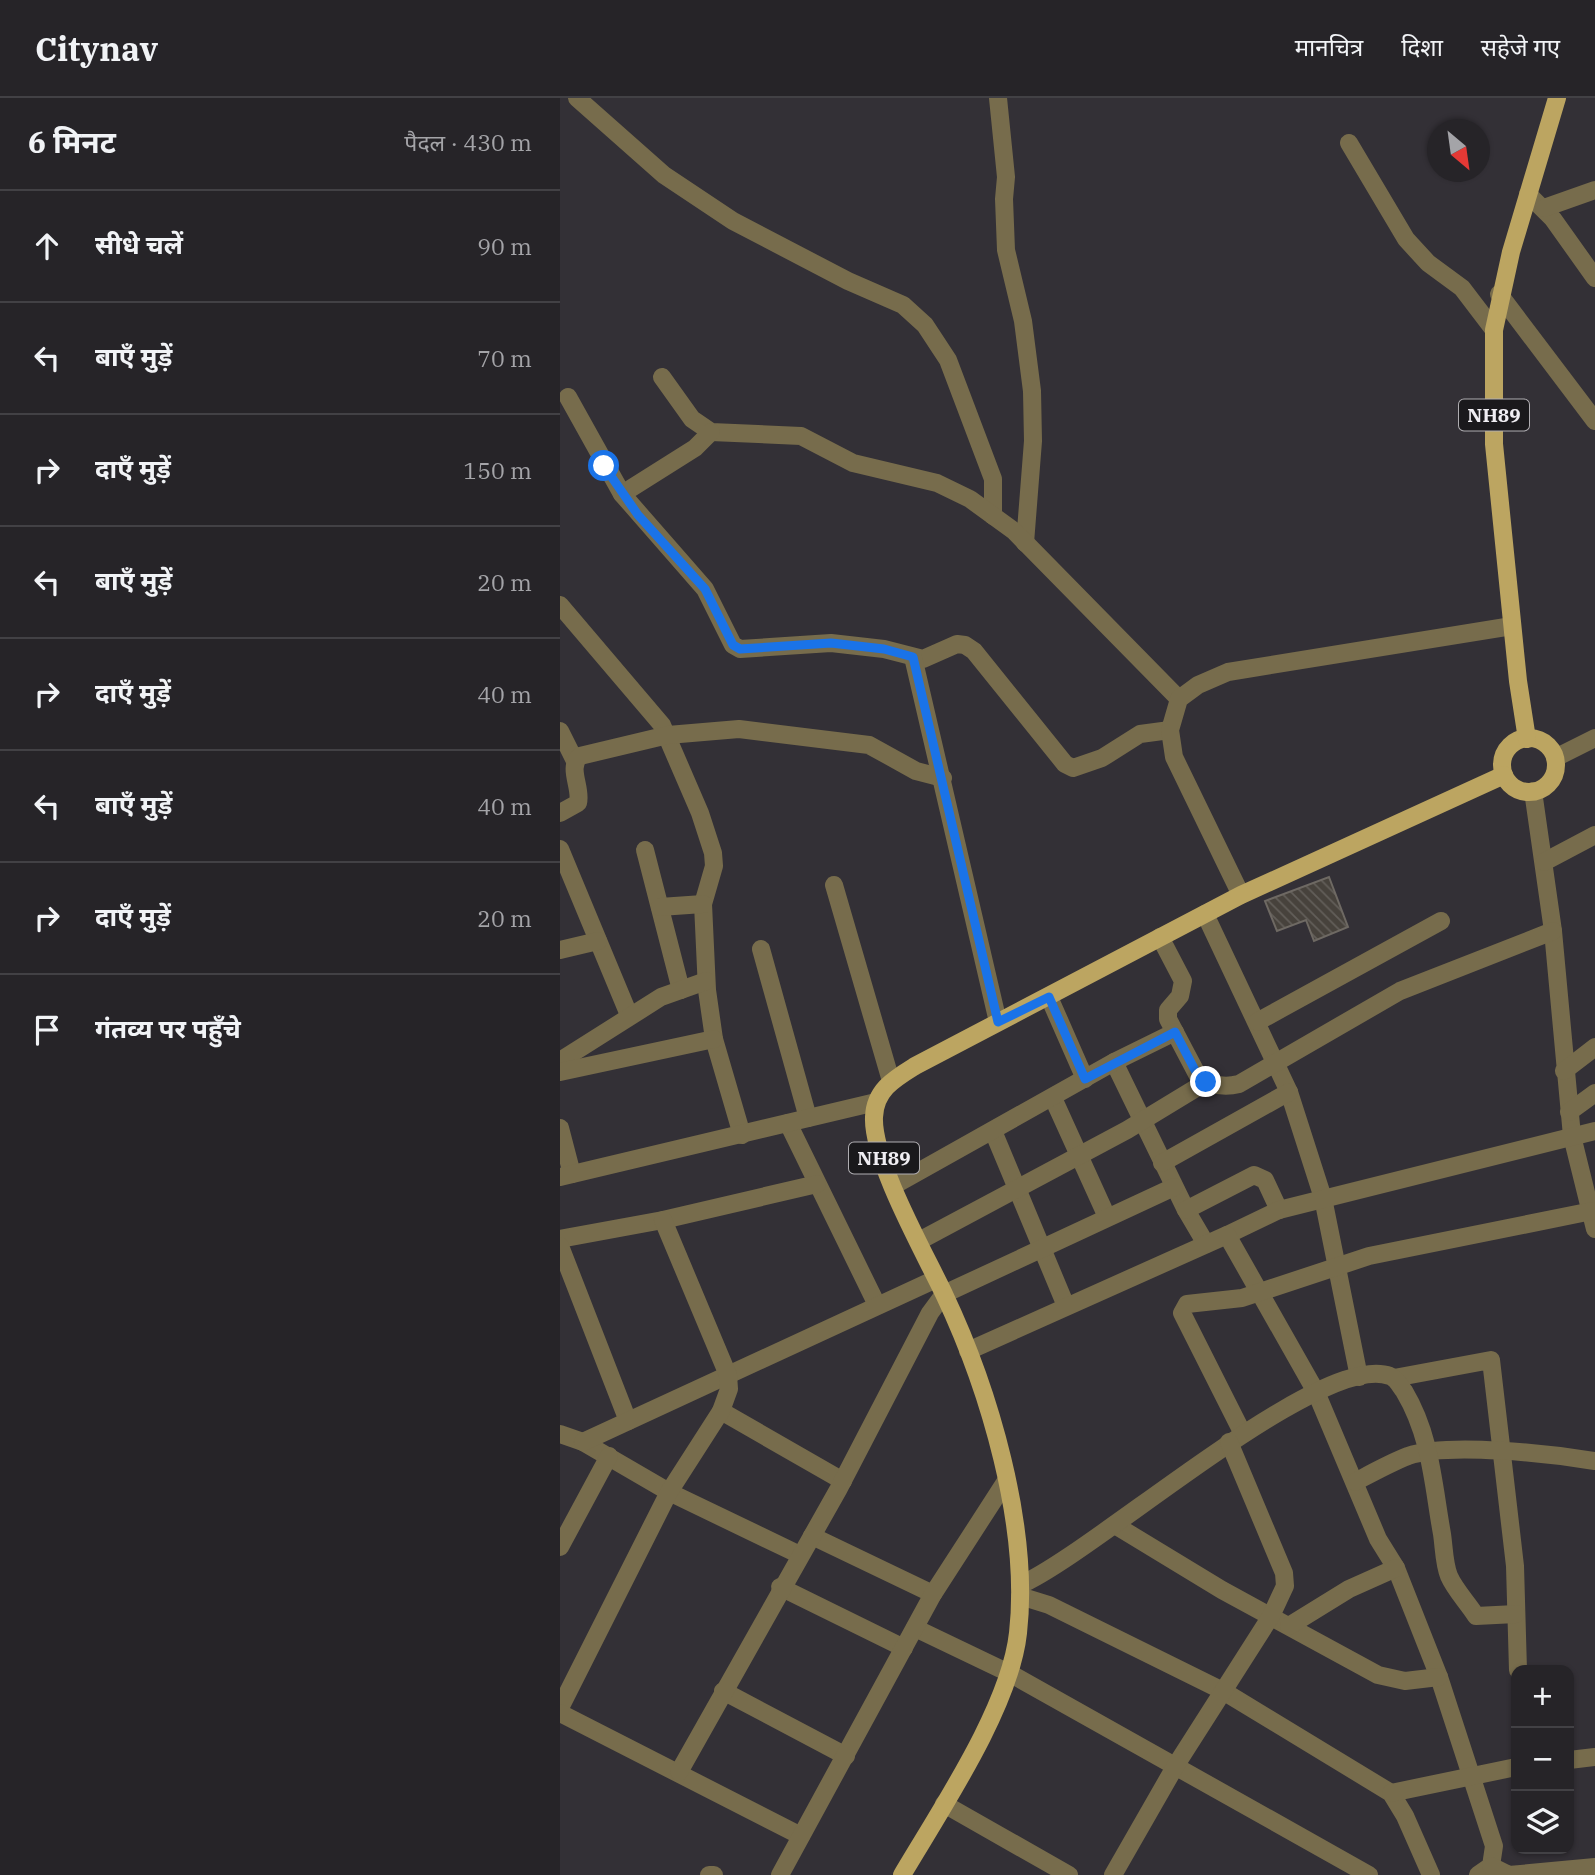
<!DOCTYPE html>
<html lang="hi">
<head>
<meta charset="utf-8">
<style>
  body { margin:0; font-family:"IBM Plex Serif","Noto Sans Devanagari",serif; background:#2e2c30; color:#f1f3f6 }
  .controls { position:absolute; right:21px; bottom:21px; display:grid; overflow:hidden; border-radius:14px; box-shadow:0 2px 5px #0004 }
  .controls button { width:63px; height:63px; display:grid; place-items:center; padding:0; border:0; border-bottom:2px solid #424145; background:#262428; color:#f1f3f6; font:35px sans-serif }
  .compass { position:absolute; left:867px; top:21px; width:63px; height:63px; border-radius:50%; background:#262428; box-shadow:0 2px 5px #0004; rotate:151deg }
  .stop { position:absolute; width:21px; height:21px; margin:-16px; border:5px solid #1a73e8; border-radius:50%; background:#fff }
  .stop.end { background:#1a73e8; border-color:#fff; box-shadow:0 2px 7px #0008 }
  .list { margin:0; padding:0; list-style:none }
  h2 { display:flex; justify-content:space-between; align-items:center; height:91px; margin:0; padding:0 28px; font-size:30px }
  h2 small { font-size:23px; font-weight:400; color:#a4a4a8 }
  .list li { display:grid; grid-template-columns:46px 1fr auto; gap:21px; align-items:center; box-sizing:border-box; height:112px; padding:0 28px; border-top:2px solid #424145 }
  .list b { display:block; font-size:26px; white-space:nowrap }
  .list em { font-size:23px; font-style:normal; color:#a4a4a8 }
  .icon { flex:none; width:38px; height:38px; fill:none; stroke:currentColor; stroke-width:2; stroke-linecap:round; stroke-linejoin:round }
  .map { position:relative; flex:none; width:1035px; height:1777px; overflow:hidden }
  header { display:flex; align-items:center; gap:42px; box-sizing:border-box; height:98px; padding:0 35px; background:#262428; border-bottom:2px solid #424145 }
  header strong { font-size:33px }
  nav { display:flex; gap:38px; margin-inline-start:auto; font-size:24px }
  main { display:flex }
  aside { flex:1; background:#262428 }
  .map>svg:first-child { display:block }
  .building { fill:url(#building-back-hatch); stroke:#6e6963; stroke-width:2 }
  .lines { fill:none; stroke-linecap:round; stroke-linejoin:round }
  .minor { stroke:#776c4c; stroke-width:18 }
  .major { stroke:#bca561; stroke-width:18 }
  .route { stroke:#1a73e8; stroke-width:9 }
  .labels { text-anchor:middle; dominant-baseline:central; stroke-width:5; stroke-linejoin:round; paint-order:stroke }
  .shield { fill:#1a191c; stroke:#b0aeb2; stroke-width:2 }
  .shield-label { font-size:19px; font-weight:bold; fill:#f0eef3 }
</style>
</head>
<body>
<header>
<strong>Citynav</strong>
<nav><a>मानचित्र</a><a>दिशा</a><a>सहेजे गए</a></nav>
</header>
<main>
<aside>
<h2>6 मिनट<small>पैदल · 430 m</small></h2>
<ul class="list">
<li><svg class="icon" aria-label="ahead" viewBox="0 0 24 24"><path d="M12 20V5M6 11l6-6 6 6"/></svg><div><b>सीधे चलें</b></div><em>90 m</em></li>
<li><svg class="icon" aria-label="left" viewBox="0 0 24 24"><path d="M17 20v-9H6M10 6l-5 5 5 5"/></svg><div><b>बाएँ मुड़ें</b></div><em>70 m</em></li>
<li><svg class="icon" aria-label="right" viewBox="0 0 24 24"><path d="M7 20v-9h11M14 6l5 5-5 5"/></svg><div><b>दाएँ मुड़ें</b></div><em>150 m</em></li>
<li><svg class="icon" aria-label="left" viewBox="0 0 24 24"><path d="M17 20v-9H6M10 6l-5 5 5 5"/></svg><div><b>बाएँ मुड़ें</b></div><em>20 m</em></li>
<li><svg class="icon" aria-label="right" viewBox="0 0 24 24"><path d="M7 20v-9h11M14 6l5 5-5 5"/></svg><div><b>दाएँ मुड़ें</b></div><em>40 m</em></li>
<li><svg class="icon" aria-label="left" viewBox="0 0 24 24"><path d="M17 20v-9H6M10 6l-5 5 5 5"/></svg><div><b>बाएँ मुड़ें</b></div><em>40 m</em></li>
<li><svg class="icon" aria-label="right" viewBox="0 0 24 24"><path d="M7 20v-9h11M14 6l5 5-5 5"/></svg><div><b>दाएँ मुड़ें</b></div><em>20 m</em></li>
<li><svg class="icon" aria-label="arrive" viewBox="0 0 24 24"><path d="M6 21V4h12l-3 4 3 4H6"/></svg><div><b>गंतव्य पर पहुँचे</b></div></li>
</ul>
</aside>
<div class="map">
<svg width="1035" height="1777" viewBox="0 0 1035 1777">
  <defs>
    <pattern id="building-back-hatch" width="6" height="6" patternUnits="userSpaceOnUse" patternTransform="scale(1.75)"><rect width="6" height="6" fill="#47423c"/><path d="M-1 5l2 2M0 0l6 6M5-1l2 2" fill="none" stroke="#625e59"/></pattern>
  </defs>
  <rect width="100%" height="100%" fill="#333036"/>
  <path class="building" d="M769,779l19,50 -34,14 -8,-21 -29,11 -12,-30z"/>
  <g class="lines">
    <g class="minor">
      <path d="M17,0l87,77 69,46 115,60 55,24 22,20 23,35 45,119v37"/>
      <path d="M438,0l8,79 -2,22 2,51 17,71 9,70 1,50 -8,102"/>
      <path d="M789,45l57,96 22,24 34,25 32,42"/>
      <path d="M968,96l25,25 42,59"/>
      <path d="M984,110l51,-18"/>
      <path d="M939,196l96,127"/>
      <path d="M102,279l30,42 19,13 90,4 52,27 84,20 33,16 44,32 165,168"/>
      <path d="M8,299l54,97 83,95 28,56 7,4 91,-6 53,6 39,10 34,-15 8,1 9,6 91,113 8,4 29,-10 38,-24 30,-4"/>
      <path d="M62,396l73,-46 16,-16"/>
      <path d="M0,507l102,120 38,88 13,40 1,13 -11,38 4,86 7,49 28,96"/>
      <path d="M353,559l85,365"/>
      <path d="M0,633l15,30"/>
      <path d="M995,660l40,-20"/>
      <path d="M973,693l20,140 19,205 23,93"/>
      <path d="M0,715l18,-10c4,-15 -11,-35 2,-47l88,-21 71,-6 130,16 47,26 27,7"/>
      <path d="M0,751l69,166"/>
      <path d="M85,752l36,140"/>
      <path d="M984,764l51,-27"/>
      <path d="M274,787l57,196"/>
      <path d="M681,797l-67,-138 -4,-27 9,-31 19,-14 30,-13 284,-46"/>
      <path d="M100,809l43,-3"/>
      <path d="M645,816l84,178 34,106 36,179"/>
      <path d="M600,839l23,44 -3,15 -12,14v9l30,57c12,9 26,12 41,8l161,-93 153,-60"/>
      <path d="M201,851l47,169"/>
      <path d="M0,852l38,-9"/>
      <path d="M489,899l36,82"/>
      <path d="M697,924l184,-101"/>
      <path d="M0,963l101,-64 45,-16"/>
      <path d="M554,964l72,148 20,34"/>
      <path d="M1004,973l31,-24"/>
      <path d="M0,974l154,-33"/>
      <path d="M493,1000l54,119"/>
      <path d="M1009,1014l26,-19"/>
      <path d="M228,1025l89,182"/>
      <path d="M0,1030l12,46"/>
      <path d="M433,1033l73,175"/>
      <path d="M602,1065l127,-71"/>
      <path d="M0,1079l316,-75"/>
      <path d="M333,1088l221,-124 61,-30"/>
      <path d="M626,1112l68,-35 11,5 14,30"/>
      <path d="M667,1137l52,-25 316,-79"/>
      <path d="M0,1141l103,-19 154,-36"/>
      <path d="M359,1143l208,-111 79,-48"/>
      <path d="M0,1148l68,175"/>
      <path d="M408,1253l259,-116 89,157 62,147 18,29 43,109 55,169 -3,20 -13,9"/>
      <path d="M834,1280l97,-18 24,206 3,104"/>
      <path d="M161,1313l122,70"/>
      <path d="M0,1336l23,8 86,50 131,63"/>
      <path d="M683,1336l-61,-121 5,-9 55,-6 127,-42 223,-45"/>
      <path d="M23,1344l353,-163"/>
      <path d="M795,1384c17,-9 35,-19 53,-26 40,-14 143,-2 187,5"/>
      <path d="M555,1427l107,65 156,85 27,6 34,-4"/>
      <path d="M252,1438l121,58"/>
      <path d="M0,1449l49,-91"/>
      <path d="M460,1487c73,-31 301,-235 370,-209 6,2 10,10 14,15 27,45 29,93 38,143 2,13 2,30 7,42 6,14 19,27 27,40l40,-2"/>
      <path d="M220,1489l124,61"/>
      <path d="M460,1498l29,9 174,86 168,102 14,23 26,59"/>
      <path d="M729,1528l60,-37 47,-21"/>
      <path d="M355,1530l96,46 358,201"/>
      <path d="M163,1593l123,65"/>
      <path d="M0,1610l109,-216 52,-81 8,-22 -1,-14 -65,-155"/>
      <path d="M0,1615l241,123"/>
      <path d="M1009,1662l26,-3"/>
      <path d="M119,1674l159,-282 92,-177 14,-19 230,-107"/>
      <path d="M831,1695l125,-26"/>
      <path d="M384,1706l125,71"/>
      <path d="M931,1768l18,9 86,-8"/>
      <path d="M149,1777h5"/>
      <path d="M220,1777l153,-281 73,-113"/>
      <path d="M553,1777l63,-110 95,-149 14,-30 -1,-13 -55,-131"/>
    </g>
    <g class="major">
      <circle cx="969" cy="667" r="27"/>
      <path d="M967,641l-9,-58 -24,-237v-114l17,-78 46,-154"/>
      <path d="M342,1777c39,-66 108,-168 116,-242 12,-107 -29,-244 -74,-339 -20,-42 -72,-134 -70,-177 1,-27 20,-38 41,-51l326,-171 263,-120"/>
    </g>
  </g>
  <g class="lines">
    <path class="route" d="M44,368l34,49 67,74 28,56 7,4 91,-6 53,6 29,8 85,365 51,-25 36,82 90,-47 23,44 8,6"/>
  </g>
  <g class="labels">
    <g class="shield">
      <rect x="899" y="301.5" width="70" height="31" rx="5"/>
      <rect x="289" y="1044.5" width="70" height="31" rx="5"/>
    </g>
    <g class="shield-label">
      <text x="934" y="317">NH89</text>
      <text x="324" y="1060">NH89</text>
    </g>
  </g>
</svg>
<div class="controls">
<button>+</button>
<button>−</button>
<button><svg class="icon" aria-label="layers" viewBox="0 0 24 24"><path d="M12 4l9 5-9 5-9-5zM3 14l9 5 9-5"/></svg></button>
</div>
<svg class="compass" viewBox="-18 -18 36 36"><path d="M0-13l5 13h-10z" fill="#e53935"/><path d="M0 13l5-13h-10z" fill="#a4a4a8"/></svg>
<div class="stop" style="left:44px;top:368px"></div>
<div class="stop end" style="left:646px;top:984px"></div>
</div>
</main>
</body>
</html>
